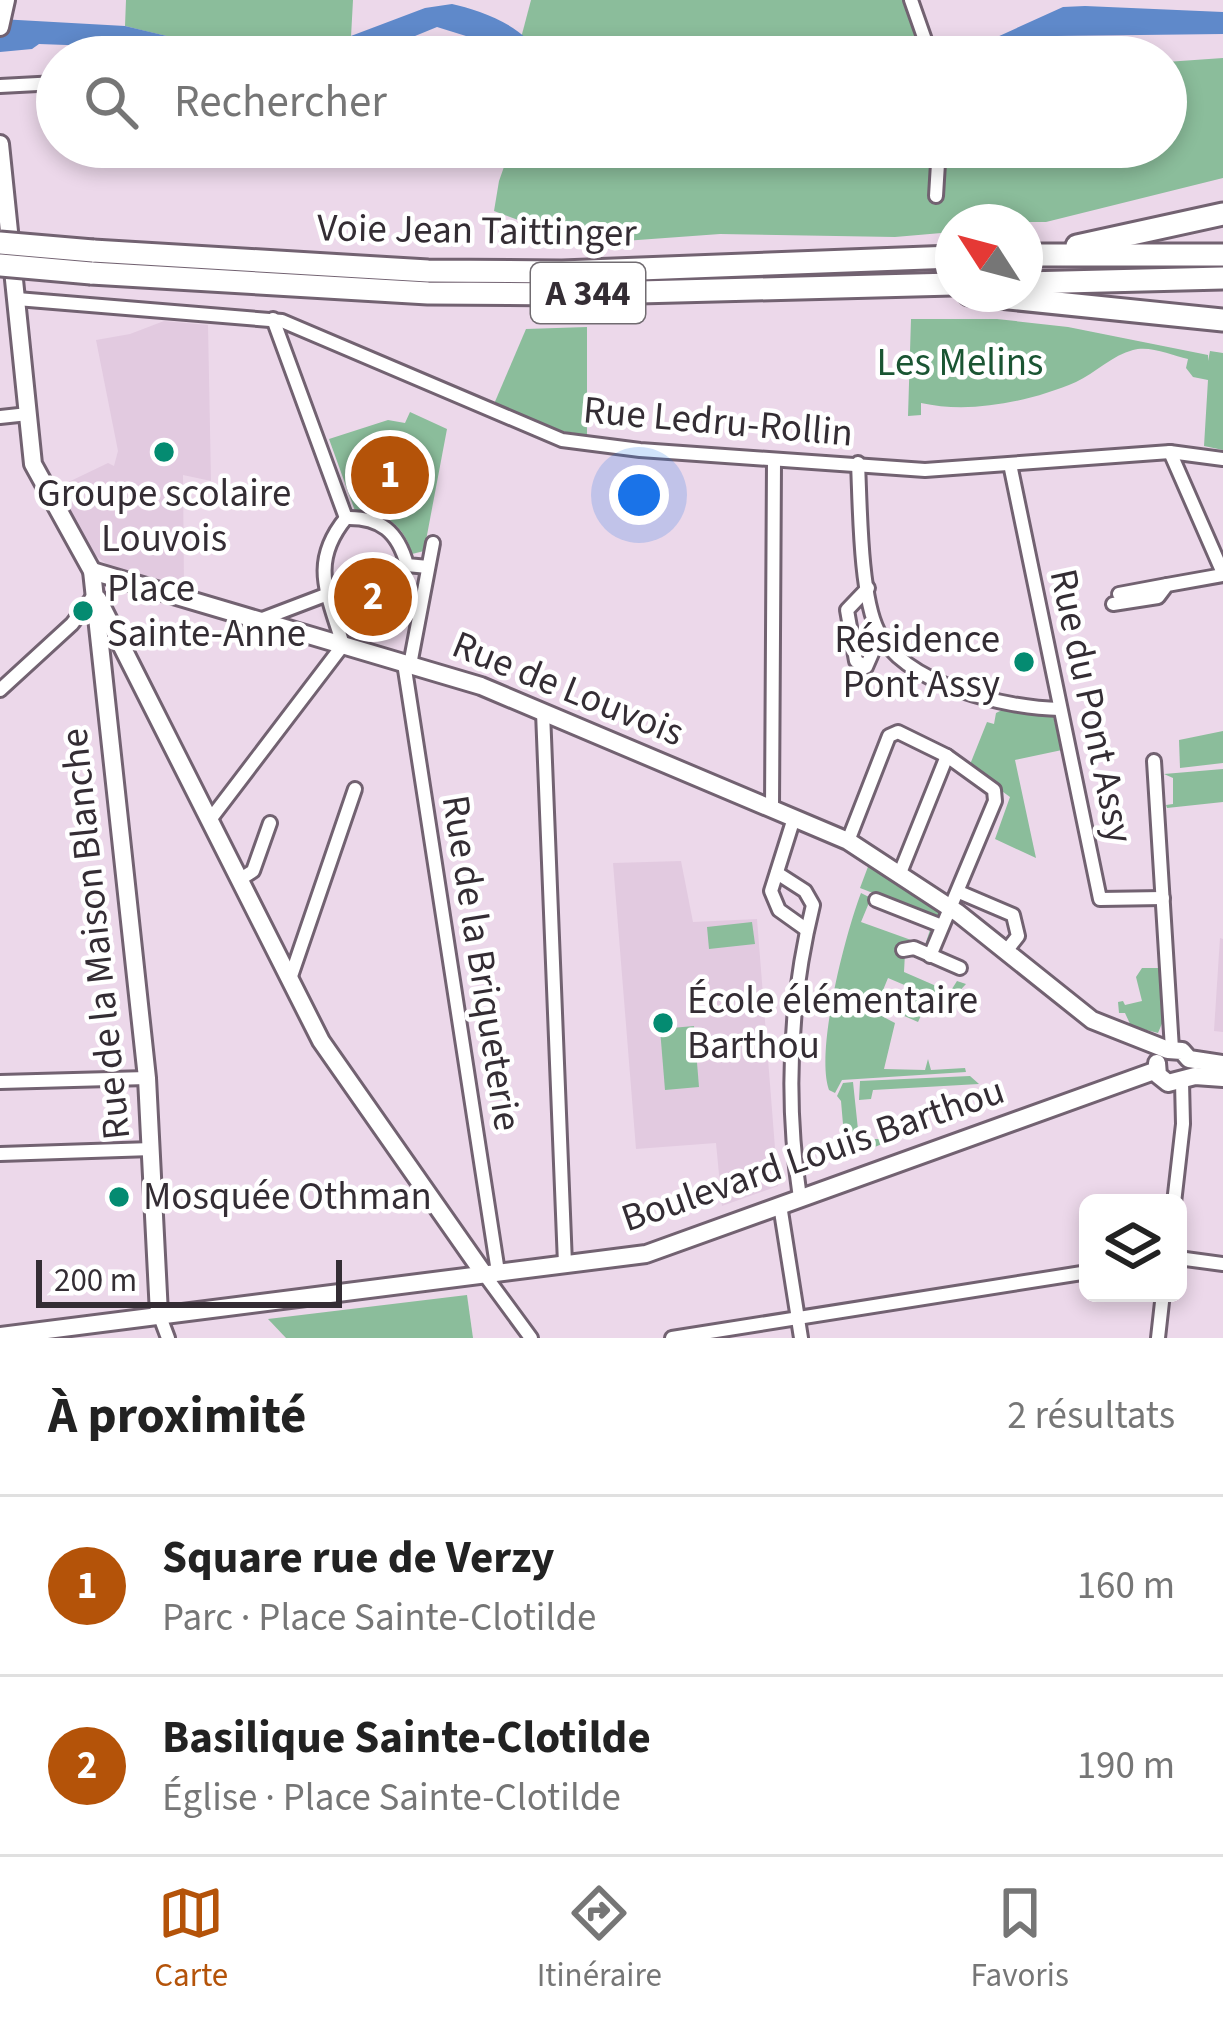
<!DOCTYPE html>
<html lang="fr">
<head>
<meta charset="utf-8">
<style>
  body { margin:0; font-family:"Source Sans 3",sans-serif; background:#f6f6f6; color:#222 }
  .controls { position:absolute; right:36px; bottom:36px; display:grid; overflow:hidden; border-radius:18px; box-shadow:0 6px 18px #0003 }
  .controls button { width:108px; height:108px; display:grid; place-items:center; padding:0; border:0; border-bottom:3px solid #e0e0e0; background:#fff; color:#222; font:60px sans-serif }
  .compass { position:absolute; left:935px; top:204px; width:108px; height:108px; border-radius:50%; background:#fff; box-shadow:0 6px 18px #0003; rotate:306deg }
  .scale { position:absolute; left:36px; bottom:30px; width:306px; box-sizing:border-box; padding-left:12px; border:6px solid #342d34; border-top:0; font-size:33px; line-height:42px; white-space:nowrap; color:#342d34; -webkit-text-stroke:9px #fff; paint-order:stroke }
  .you { position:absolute; left:639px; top:495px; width:42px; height:42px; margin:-30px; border:9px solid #fff; border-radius:50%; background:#1a73e8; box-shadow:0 0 0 18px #1a73e833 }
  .badge { display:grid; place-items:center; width:78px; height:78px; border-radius:50%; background:#b45309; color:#fff; font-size:39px; font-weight:700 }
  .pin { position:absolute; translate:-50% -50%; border:6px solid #fff; box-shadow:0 3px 12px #0006 }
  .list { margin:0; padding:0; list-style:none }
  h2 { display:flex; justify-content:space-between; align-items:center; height:156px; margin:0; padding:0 48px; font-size:51px }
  h2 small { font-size:39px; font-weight:400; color:#767676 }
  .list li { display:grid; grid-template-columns:78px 1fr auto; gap:36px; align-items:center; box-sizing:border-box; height:180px; padding:0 48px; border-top:3px solid #e0e0e0 }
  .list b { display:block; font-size:45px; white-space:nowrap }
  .list p { margin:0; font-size:39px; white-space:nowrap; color:#767676 }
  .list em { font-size:39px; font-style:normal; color:#767676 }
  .icon { flex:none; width:66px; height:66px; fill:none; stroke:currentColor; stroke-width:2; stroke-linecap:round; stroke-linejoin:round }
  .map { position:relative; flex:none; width:1223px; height:1338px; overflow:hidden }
  .search { position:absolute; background:#fff; box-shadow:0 6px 18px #0003; left:36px; right:36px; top:36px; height:132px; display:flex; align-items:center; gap:30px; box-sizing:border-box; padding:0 42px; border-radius:66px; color:#767676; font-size:45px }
  .sheet { height:516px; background:#fff }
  nav { display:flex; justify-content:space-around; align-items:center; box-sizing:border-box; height:168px; border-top:3px solid #e0e0e0; background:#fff; font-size:33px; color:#767676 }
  nav a { display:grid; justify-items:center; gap:6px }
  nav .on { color:#b45309 }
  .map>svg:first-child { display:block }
  .built { fill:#e2cae0 }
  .green { fill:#8bbd9b }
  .water { fill:#5f89ca }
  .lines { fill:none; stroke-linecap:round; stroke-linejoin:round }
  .street-casing { stroke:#726271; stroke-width:18 }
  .secondary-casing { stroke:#726271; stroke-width:22 }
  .highway-casing { stroke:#726271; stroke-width:27 }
  .street { stroke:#fff; stroke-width:12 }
  .secondary { stroke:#fff; stroke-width:16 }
  .highway { stroke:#fff; stroke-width:21 }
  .highway-bridge-casing { stroke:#726271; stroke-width:27; stroke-linecap:butt }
  .highway-bridge { stroke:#fff; stroke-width:21 }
  .poi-dot { fill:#048b71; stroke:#fff; stroke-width:4.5 }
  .labels { text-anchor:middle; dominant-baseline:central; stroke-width:9; stroke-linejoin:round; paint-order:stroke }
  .shield { fill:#fff; stroke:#716c71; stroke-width:3 }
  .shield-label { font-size:36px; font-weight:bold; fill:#342d34 }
  .street-label { font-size:39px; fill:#342d34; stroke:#fff }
  .park-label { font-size:39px; fill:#1a5533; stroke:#fff }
  .poi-label { font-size:39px; fill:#342d34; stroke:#fff; text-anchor:start }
</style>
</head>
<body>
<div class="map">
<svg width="1223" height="1338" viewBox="0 0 1223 1338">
  <rect width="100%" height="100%" fill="#ecd8ea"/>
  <g class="built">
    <path d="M164,321l44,4 3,156 -28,-6 1,112 -75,-21 -14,-11 -39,-67 52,-25 6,3 4,-15 -22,-111 34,-6z"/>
    <path d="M681,861l12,61 64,-3 21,267 -56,20 -6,-63 -80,6 -23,-286z"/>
    <path d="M1220,938l3,1v93l-9,-1z"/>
  </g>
  <g class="green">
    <path d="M126,0h227l-2,37c-80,27 -147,8 -226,-11z"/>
    <path d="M531,0h374l20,57h-409z"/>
    <path d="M1223,58v120l-177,44h-93v10l-58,5 -175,-3 -137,10 -89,-33 5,-30 12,-34h655v-85z"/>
    <path d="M911,319h86l71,8 140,28v6l2,-10 13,2v97l-19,-4 4,-66 -15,-3 -7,-9 2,-9c-16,-4 -39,-14 -55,-9 -20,5 -38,23 -57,32 -47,20 -106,32 -155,21v12l-13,1z"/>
    <path d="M587,327v108l-26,-4 -67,-27 32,-75z"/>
    <path d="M410,412l37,17 -23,122 -12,3c-8,-29 -27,-43 -57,-43l-26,-72 59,-19 17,3z"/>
    <path d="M1002,710l51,6 9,34 -47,10 21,98 -41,-19 15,-42 -41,-30 18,-45 7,2 2,-11z"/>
    <path d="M1223,731v32l-43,5 -1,-28z"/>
    <path d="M1223,769v33l-56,6 -1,-3 7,-1v-26l-9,-4z"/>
    <path d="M869,864l72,47 -1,8 -80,-31z"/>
    <path d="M861,893l10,5 -10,24 64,23 7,-21 4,7 -7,16 -24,6 -1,19 46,20 7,-11 9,3 -13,14 -25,-3 -40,-17 -14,34 21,11 -11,46 41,1 3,-11 3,11 34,-2 1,4 -124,8 -7,13 -6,-3c-14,-39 16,-155 32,-197z"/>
    <path d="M752,922l3,22 -46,5 -2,-22z"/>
    <path d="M1142,968h19l2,53 -5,12 -27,-7 -6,-13h-6l-1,-11 5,-1 2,4 17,-4 -6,-24z"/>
    <path d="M895,989l32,14 -9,19 -32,-14z"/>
    <path d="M694,1026l5,61 -34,3 -5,-61z"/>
    <path d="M970,1076l9,8 -106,6 -2,9 -12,1 1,-19z"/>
    <path d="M853,1082l6,57h21l2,5 -36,15 -5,-58 -4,-5 6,-13z"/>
    <path d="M467,1295l6,43h-187l-18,-19z"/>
  </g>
  <g class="water">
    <path d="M452,4c27,6 77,23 86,53h-32l-24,-16 -45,-14 -73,30h-198l-70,-15 -2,4 -55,-2 -7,5 -32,3v-33l125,7 67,16 86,11 57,-11 90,-34z"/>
    <path d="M1085,6l138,6v22l-166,2 -55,21h-49l110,-50z"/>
  </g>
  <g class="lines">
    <defs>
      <g id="street">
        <path d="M911,0l20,57"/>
        <path d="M0,86l57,-3"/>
        <path d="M936,196l3,-49"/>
        <path d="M17,299l265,22 280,119 78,10 285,20 245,-18 53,7"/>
        <path d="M273,319l73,199"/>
        <path d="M0,417l28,-3"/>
        <path d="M1170,452l53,121"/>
        <path d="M858,463c2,42 2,133 20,168 27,54 127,77 182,78"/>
        <path d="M1010,464l90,435 63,-1"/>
        <path d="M346,518c35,-1 52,14 61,47l21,2"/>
        <path d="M868,588l-21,22 9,51 10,6 14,-32"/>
        <path d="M1119,594l48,-9"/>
        <path d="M1113,604l45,-7 9,-12 56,-10"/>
        <path d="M257,621l71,-27"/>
        <path d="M404,663l94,609"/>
        <path d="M410,665l23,-122"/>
        <path d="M0,690l72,-66 23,-30"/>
        <path d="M543,712l22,552"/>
        <path d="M1154,761l18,288"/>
        <path d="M772,808l2,-346"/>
        <path d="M794,818l-23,73 8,19 28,20"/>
        <path d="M209,821l134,-176c-15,-51 -34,-82 3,-127"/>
        <path d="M848,841l41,-105 9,-4 49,24 47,34 1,11 -65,155"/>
        <path d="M777,873l28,18 8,14c-24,98 -28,193 -13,293"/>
        <path d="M900,873l47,-117"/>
        <path d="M239,880l14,-9 17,-48"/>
        <path d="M959,892l54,23 5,21 -11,14"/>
        <path d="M876,900l66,26"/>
        <path d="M903,950l11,-2 46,20"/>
        <path d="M290,979l65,-190"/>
        <path d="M0,1082l147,-4"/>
        <path d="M0,1154l152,-5"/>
        <path d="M1174,1203l9,-79 -1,-42"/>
        <path d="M780,1205l21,133"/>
        <path d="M1178,1258l45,6"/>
        <path d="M484,1274l47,64"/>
        <path d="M159,1314l9,24"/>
        <path d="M672,1338l416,-66"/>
        <path d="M1158,1338l5,-45"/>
      </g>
      <g id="secondary">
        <path d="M0,27l6,-27"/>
        <path d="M0,144l33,320 59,107 55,507 12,236"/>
        <path d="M92,571l389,115 367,155 110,72 134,107 76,30 14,1 7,8 34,5"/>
        <path d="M98,599l223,442 163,233"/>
        <path d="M1157,1063l1,12 10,8 27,-7 28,2"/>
        <path d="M0,1336l646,-82 511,-184"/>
      </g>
      <g id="highway">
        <path d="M1077,246l146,-32"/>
        <path d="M93,251l335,20 134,1 391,-15"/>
        <path d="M1025,255h198"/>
        <path d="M91,273l337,20 134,1 391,-10"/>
        <path d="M1025,283l198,-5"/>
        <path d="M969,294l254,26"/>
      </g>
    </defs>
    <use href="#street" class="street-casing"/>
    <use href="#secondary" class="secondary-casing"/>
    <use href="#highway" class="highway-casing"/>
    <use href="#street" class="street"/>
    <use href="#secondary" class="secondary"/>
    <use href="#highway" class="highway"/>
    <defs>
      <g id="highway-bridge">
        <path d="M0,243l93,8"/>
        <path d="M0,265l91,8"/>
      </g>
    </defs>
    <use href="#highway-bridge" class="highway-bridge-casing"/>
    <use href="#highway-bridge" class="highway-bridge"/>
  </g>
  <g class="poi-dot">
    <circle cx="164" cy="452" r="12"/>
    <circle cx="83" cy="611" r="12"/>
    <circle cx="1024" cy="662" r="12"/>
    <circle cx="663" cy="1023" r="12"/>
    <circle cx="119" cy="1197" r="12"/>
  </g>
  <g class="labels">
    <rect class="shield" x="531" y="263" width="114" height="60" rx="9"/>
    <g class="shield-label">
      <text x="588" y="293">A 344</text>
    </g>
    <g class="street-label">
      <text transform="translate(477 231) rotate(1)">Voie Jean Taittinger</text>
      <text transform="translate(718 422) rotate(5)">Rue Ledru-Rollin</text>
      <text transform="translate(568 689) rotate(22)">Rue de Louvois</text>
      <text transform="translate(1091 706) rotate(78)">Rue du Pont Assy</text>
      <text transform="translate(96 934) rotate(-96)">Rue de la Maison Blanche</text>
      <text transform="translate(481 963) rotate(81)">Rue de la Briqueterie</text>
      <text transform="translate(813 1155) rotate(-19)">Boulevard Louis Barthou</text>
    </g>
    <g class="park-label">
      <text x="960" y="363">Les Melins</text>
    </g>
    <g class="poi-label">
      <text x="164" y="494" text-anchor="middle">Groupe scolaire<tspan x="164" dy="45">Louvois</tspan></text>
      <text x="107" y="589">Place<tspan x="107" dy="45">Sainte-Anne</tspan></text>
      <text x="1000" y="640" text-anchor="end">Résidence<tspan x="1000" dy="45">Pont Assy</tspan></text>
      <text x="687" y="1001">École élémentaire<tspan x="687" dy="45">Barthou</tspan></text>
      <text x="143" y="1197">Mosquée Othman</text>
    </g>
  </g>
</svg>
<div class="controls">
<button><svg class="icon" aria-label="layers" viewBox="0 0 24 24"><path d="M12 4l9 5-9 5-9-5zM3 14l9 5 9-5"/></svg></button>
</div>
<svg class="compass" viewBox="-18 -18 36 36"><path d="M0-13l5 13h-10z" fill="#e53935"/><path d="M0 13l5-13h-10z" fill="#767676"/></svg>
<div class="scale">200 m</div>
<div class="you"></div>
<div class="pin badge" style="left:390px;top:475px">1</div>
<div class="pin badge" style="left:373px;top:597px">2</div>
<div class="search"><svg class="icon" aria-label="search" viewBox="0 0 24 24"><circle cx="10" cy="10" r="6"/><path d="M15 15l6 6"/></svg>Rechercher</div>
</div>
<section class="sheet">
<h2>À proximité<small>2 résultats</small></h2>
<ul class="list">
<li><span class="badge">1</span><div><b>Square rue de Verzy</b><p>Parc · Place Sainte-Clotilde</p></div><em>160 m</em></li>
<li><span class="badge">2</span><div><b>Basilique Sainte-Clotilde</b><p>Église · Place Sainte-Clotilde</p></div><em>190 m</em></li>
</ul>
</section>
<nav>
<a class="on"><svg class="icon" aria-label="map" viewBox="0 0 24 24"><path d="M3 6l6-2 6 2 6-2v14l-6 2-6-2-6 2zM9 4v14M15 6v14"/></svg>Carte</a>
<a><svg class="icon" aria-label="directions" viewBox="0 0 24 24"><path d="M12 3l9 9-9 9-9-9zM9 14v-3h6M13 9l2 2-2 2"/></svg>Itinéraire</a>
<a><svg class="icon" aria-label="saved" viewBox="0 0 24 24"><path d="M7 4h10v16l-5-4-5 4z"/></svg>Favoris</a>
</nav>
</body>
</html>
